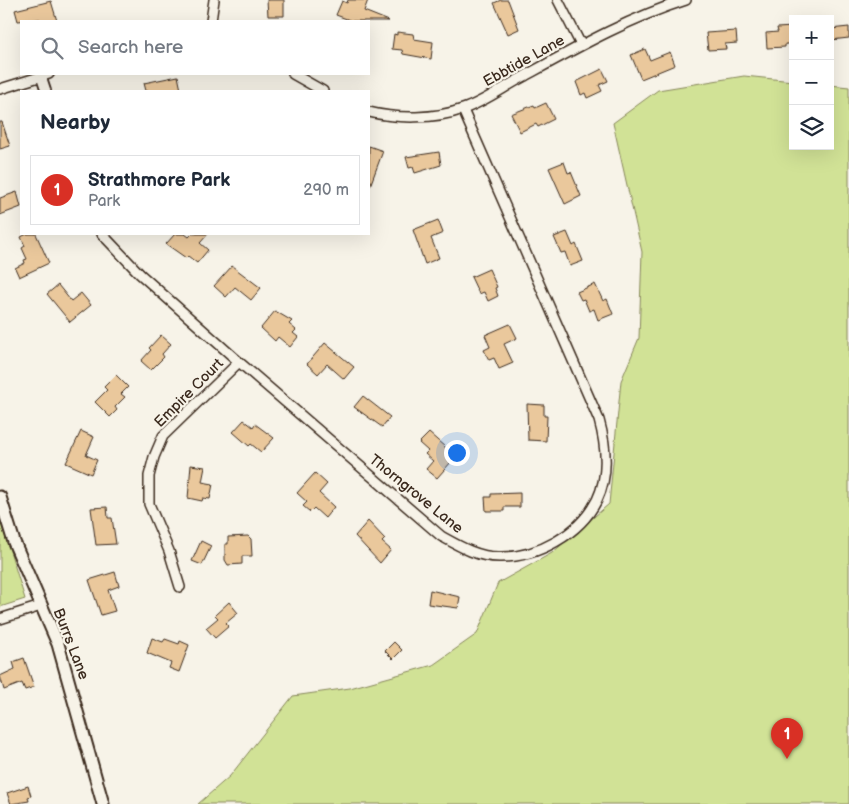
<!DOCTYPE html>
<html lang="en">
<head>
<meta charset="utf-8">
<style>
  body { margin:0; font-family:"Balsamiq Sans",sans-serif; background:#f6f6f7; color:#1f2937 }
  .controls { position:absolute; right:15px; top:15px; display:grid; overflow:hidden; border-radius:0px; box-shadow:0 5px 20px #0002 }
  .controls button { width:45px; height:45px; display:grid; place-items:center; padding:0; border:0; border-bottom:1px solid #e0e1e3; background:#fff; color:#1f2937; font:25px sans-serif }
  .you { position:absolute; left:456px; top:452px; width:18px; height:18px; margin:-12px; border:4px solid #fff; border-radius:50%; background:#1a73e8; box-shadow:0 0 0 8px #1a73e833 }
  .badge { display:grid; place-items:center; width:32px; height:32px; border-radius:50%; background:#d93025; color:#fff; font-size:16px; font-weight:700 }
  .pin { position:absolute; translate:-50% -41px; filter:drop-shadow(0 1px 2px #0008) }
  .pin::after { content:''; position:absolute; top:26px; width:18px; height:15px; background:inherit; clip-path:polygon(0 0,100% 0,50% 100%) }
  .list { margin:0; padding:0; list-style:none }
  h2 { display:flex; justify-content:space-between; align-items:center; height:65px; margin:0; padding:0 20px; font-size:21px }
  h2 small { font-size:16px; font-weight:400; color:#747a83 }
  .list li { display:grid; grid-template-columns:32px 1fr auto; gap:15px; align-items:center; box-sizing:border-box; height:70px; margin:0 10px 10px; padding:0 10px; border:1px solid #e0e1e3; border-radius:0px }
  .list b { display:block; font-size:19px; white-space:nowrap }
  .list p { margin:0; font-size:16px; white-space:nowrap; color:#747a83 }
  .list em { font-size:16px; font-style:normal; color:#747a83 }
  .icon { flex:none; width:28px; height:28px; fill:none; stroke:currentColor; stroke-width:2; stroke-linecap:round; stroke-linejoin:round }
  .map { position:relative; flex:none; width:849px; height:804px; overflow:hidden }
  .search { position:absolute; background:#fff; box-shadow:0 5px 20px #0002; left:20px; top:20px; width:350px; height:55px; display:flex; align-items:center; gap:12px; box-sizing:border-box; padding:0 18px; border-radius:0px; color:#747a83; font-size:19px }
  .panel { position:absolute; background:#fff; box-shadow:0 5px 20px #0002; left:20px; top:90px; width:350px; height:145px; border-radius:0px }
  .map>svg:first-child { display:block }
  .green { fill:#d1e296; stroke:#86865a }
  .building { fill:#eac89c; stroke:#3b2a1e }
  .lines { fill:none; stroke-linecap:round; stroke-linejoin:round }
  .minor-casing { stroke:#3b2a1e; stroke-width:12 }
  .tertiary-casing { stroke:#3b2a1e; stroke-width:15 }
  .minor { stroke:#f7f3e8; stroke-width:9 }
  .tertiary { stroke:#f7f3e8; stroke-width:11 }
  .labels { text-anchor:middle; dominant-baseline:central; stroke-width:4.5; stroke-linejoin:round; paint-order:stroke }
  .street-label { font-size:15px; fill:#3b2a1e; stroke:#f7f3e8 }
</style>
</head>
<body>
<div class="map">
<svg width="849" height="804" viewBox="0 0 849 804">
  <rect width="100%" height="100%" fill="#f7f3e8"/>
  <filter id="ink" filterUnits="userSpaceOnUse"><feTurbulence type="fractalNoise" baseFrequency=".02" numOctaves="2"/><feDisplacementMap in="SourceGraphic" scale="10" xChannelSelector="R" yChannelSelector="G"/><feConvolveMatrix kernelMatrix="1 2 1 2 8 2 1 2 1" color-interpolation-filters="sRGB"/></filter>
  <g filter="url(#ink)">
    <g class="green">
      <path d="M744,76l49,5v65h37v-61l19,2v717h-651l32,-28 63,-80 57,-8 83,-23 44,-31 21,-51 54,-30 57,-49 12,-123 18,-43 3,-86 -29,-129 45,-33z"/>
      <path d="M0,519l25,80 -25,8z"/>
    </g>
    <g class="building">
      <path d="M267,0h17v16h-16z"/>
      <path d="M348,0h20l-4,11 25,10h-37l-16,-6 6,-14 5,2z"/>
      <path d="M501,0h7l11,29 -11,5 -14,-31z"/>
      <path d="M51,1l6,20h-16l-1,-2 -22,2 -3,-11z"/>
      <path d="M793,27v17h-8v3l-18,1 -1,-15 12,-1 -1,-4z"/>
      <path d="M849,27v11l-18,2 -1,-11z"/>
      <path d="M736,31l1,12 -12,1 1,5 -18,1 -2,-17z"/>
      <path d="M397,32l16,2 1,5 19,3 -2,17 -28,-5 -1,-4 -10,-1 2,-15 3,1z"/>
      <path d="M645,49l5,11 20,-8 5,13 -34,14 -10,-24z"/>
      <path d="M602,69l6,12 -9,4 3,6 -15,7 -2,-5 -4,2 -5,-13z"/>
      <path d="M178,76l3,14 -35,1 -2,-8z"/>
      <path d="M546,103l8,16 -16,8 -2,-3 -16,8 -9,-18 23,-9 1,3z"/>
      <path d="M0,122h2l8,24 -10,3z"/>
      <path d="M369,146l14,5 -13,35h-1z"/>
      <path d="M439,152l2,13 -26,8 -2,-6 -4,1 -3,-11z"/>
      <path d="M564,162l4,11 3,-1 10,24 -16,8 -16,-36z"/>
      <path d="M17,192l4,15 -21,8v-17z"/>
      <path d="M438,220l5,13 -12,5 8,20 -14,6 -12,-34z"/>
      <path d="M567,232l6,14 3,-2 7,17 -13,5 -5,-14 -4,1 -7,-16z"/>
      <path d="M27,234h9l13,29 -30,14 -4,-9 10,-5 -1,-3 3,-1 -5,-11 3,-2 -4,-9z"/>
      <path d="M175,234h10l4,3 3,-3h16l-8,9 8,7 -11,13 -9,-7 -2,2 -20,-14z"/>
      <path d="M232,266l29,22 -10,12 -16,-13 -9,10 -12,-11z"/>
      <path d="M489,269l8,18 -2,1 3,8 -10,5 -4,-9 -5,2 -8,-17z"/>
      <path d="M595,284l8,17 4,-2 6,15 -15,6 -4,-11 -5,2 -5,-12 -3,1 -4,-8z"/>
      <path d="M58,285l13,16 10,-8 10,12 -21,17 -23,-28z"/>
      <path d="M275,311l17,10 -3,3 7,6 -3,3 5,4 -8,10 -12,-10 -3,4 -14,-13z"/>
      <path d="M510,324l7,14 -13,6 9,19 -14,6 -5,-11 -5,2 -5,-10 6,-3 -5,-12z"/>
      <path d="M161,335l10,9 -9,10 2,3 -13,13 -10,-9 10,-11 -2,-2z"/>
      <path d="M325,343l29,24 -10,12 -17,-15 -9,10 -11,-10z"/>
      <path d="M116,375l12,12 -7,7 4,3 -10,10 2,3 -7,7 -15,-15 12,-12 -3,-3z"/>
      <path d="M363,396l27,21 -8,10 -28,-20z"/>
      <path d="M527,404l17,1v11h3l-1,25 -18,-1z"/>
      <path d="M244,420l9,7 2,-3 19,14 -13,14 -10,-8 -2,2 -16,-14z"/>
      <path d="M81,431l13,6 -8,18 11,5 -6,14 -25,-11z"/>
      <path d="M429,433l24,21 -1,7 -15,17 -11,-9 7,-8 -8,-7 3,-3 -9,-8z"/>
      <path d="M191,465l14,2 -3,15 11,2 -3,15 -7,-1 -1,3 -14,-3z"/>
      <path d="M315,473l12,11 -8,9 15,14 -9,11 -11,-10 -4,4 -7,-6 4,-4 -10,-9z"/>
      <path d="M520,493v14h-16v4h-18l-1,-14h6v-3z"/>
      <path d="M107,507l1,11h4l4,26 -20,1 -5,-37z"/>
      <path d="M368,521l17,18 -3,3 9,8 -11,13 -25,-27z"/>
      <path d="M248,536l3,3 1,17h-10v8l-14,1 -3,-5v-16h3v-7z"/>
      <path d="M201,541l10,5 -9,19 -10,-4z"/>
      <path d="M115,572l4,14 -11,4 7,21 -14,4 -12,-35z"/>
      <path d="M430,590l30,7 -2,11 -30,-4z"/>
      <path d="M229,602l9,11 -12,10 3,3 -14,12 -9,-10 12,-10 -3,-3z"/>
      <path d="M152,638l11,4 2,-3 14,5 1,-3 9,4 -10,27 -10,-4 2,-5 -24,-10z"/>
      <path d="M394,642l8,8 -9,9 -8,-8z"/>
      <path d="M24,658l10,29 -9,3 -3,-7 -18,7 -4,-14 15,-7 -2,-7z"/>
      <path d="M28,786l3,10 -3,1 1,4 -18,3 -4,-11z"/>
    </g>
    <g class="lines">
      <defs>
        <g id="minor">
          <path d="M558,0l23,45"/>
          <path d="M211,21l3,-21"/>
          <path d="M293,74l30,17"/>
          <path d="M41,76l5,15"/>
          <path d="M0,89l49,-15"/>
          <path d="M369,112c27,7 67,7 94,-3 21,-7 41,-22 60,-32 53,-29 106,-59 163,-77"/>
          <path d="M102,234l38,40 99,88 202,174c18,10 36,21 58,21 38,1 81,-23 98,-57 12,-25 9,-55 2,-80l-136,-310"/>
          <path d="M180,587l-11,-36 -20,-47v-28l5,-19 9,-21 76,-74"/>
          <path d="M0,619l41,-13"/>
        </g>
        <path id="tertiary" d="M0,497l14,45 44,102 45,160"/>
      </defs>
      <use href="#minor" class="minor-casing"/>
      <use href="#tertiary" class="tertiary-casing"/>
      <use href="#minor" class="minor"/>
      <use href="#tertiary" class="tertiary"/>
    </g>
  </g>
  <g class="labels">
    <g class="street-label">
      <text transform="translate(524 61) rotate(-29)">Ebbtide Lane</text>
      <text transform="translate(189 393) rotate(-45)">Empire Court</text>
      <text transform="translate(416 494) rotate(39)">Thorngrove Lane</text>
      <text transform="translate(71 644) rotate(69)">Burrs Lane</text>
    </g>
  </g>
</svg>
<div class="controls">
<button>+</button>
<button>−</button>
<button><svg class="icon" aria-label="layers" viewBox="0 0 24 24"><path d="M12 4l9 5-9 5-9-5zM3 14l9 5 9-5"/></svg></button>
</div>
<div class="you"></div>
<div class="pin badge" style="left:787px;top:759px">1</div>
<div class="search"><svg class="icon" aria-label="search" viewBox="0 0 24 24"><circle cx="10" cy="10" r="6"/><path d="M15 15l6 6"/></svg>Search here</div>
<section class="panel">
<h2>Nearby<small></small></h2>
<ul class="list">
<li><span class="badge">1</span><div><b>Strathmore Park</b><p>Park</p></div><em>290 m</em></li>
</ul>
</section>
</div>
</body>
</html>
